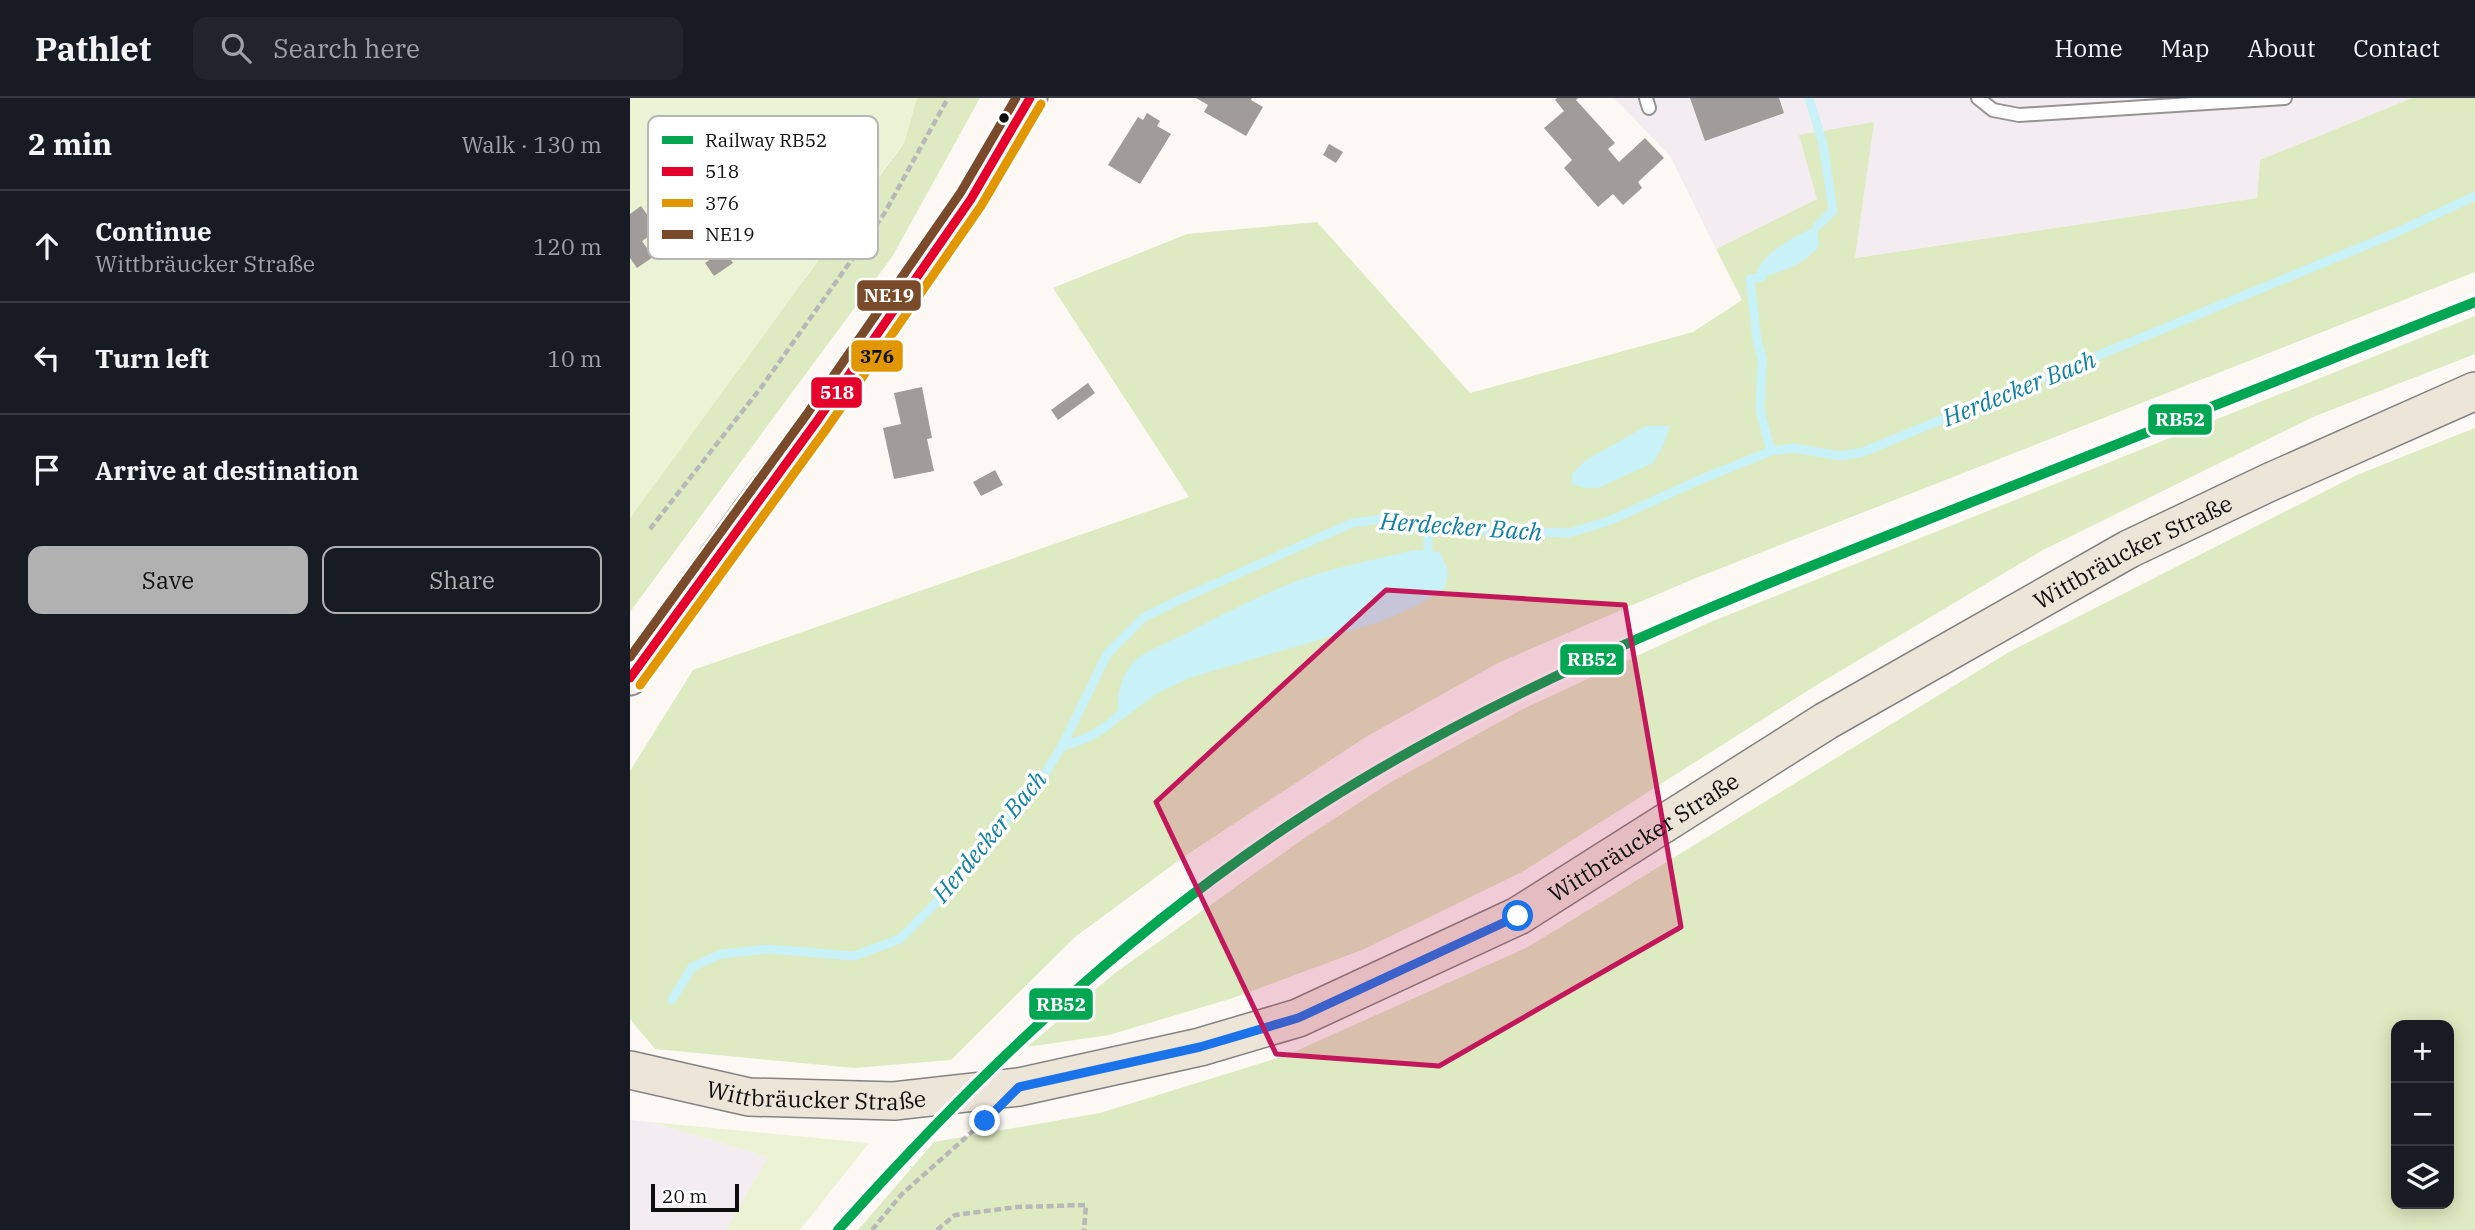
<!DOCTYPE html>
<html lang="en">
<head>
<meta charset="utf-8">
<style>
  body { margin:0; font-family:"IBM Plex Serif",serif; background:#20242c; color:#f1f3f6 }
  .controls { position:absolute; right:21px; bottom:21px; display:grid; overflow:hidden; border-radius:14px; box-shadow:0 4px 18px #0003 }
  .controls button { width:63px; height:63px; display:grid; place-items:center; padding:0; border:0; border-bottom:2px solid #363941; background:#171b24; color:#f1f3f6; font:35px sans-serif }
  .scale { position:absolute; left:21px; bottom:18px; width:88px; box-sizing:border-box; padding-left:7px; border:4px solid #0f0f0f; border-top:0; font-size:19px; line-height:24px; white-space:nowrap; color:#0f0f0f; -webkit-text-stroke:5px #fff; paint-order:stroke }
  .stop { position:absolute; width:21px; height:21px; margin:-16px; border:5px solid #1a73e8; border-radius:50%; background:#fff }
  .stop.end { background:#1a73e8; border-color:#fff; box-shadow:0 2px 7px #0008 }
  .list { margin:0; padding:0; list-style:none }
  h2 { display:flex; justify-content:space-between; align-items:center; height:91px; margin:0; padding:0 28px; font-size:30px }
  h2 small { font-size:23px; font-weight:400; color:#9ea1a6 }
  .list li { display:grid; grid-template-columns:46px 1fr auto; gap:21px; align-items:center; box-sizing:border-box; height:112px; padding:0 28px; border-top:2px solid #363941 }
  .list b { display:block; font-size:26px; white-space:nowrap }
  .list p { margin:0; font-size:23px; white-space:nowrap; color:#9ea1a6 }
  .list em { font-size:23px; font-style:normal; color:#9ea1a6 }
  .actions { display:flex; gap:14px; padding:21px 28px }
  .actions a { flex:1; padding:16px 0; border:2px solid #b1b1b2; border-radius:14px; text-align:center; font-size:24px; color:#b1b1b2 }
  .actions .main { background:#b1b1b2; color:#111 }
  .icon { flex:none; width:38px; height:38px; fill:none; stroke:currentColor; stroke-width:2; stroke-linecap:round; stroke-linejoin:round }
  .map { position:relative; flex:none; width:1845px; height:1132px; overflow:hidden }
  header { display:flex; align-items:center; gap:42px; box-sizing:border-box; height:98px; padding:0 35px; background:#171b24; border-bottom:2px solid #363941 }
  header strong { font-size:33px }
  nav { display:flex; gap:38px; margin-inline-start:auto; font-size:24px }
  .search { width:490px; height:63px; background:#20242c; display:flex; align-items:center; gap:18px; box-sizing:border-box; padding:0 24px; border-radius:14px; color:#9ea1a6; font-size:26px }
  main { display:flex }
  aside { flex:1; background:#171b24 }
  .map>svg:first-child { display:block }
  .industrial { fill:#f3edf1 }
  .green { fill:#ecf2d4 }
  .forest { fill:#deeac1; fill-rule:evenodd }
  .water { fill:#c9f1f8 }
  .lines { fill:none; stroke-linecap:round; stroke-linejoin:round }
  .stream { stroke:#c9f1f8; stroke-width:9 }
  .building { fill:#a09c9a }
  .lane-casing { stroke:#969493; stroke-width:16 }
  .secondary-casing { stroke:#8c8b89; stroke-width:37 }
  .primary-casing { stroke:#838280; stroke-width:40 }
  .path { stroke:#b9b8b8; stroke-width:4.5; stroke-dasharray:7 3.5; stroke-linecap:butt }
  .lane { stroke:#fffefe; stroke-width:12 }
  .secondary { stroke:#f5f2eb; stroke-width:33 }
  .primary { stroke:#eee5d9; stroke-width:37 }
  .bus-1-casing { stroke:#fff; stroke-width:14 }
  .bus-2-casing { stroke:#fff; stroke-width:14 }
  .bus-3-casing { stroke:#fff; stroke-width:14 }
  .bus-1 { stroke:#e4002b; stroke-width:9 }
  .bus-2 { stroke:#e09702; stroke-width:9 }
  .bus-3 { stroke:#7a4b2a; stroke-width:9 }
  .rail-1-casing { stroke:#fff; stroke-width:16 }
  .rail-1 { stroke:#00a651; stroke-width:10 }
  .route { stroke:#1a73e8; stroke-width:9 }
  .marked { fill:#c2185b; fill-opacity:0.2; stroke:#c2185b; stroke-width:5; stroke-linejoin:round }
  .bus-dot { fill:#0f0f0f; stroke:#fff; stroke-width:2.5 }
  .labels { text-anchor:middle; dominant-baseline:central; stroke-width:7; stroke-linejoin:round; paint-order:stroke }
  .street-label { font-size:23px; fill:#0f0f0f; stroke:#fff }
  .water-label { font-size:24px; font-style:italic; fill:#1180a1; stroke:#fff }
  .key { fill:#fff; stroke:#b7b7b7; stroke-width:2 }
  .key-label { font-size:19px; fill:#0f0f0f }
  .line-badge { stroke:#fff; stroke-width:2.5 }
  .badge-label { font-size:19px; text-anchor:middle; font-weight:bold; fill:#fff }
  .pale-badge-label { font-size:19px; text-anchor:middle; font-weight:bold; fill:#111 }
</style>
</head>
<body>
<header>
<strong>Pathlet</strong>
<div class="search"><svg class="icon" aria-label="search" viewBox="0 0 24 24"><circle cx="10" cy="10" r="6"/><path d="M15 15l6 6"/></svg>Search here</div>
<nav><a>Home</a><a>Map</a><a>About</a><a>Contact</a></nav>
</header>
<main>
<aside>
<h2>2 min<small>Walk · 130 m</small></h2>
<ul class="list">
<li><svg class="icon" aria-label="ahead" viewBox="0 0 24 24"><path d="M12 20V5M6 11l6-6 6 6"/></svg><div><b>Continue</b><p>Wittbräucker Straße</p></div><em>120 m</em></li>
<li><svg class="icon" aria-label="left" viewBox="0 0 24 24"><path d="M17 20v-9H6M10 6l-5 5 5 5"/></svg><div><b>Turn left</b></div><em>10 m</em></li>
<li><svg class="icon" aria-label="arrive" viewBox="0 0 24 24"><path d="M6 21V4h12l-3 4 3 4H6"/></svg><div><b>Arrive at destination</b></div></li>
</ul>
<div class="actions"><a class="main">Save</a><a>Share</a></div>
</aside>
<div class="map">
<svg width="1845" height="1132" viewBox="0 0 1845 1132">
  <rect width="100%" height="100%" fill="#fcf9f5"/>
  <g class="industrial">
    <path d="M984,0h798l-152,62 -3,38 -403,60 -37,-59 -101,50 -46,-93z"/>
    <path d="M0,1022l21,2 117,35 -42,73h-96z"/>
  </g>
  <g class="green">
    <path d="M0,0h287l-13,44 -274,376z"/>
    <path d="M21,1024l218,21 -69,87h-74l42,-73z"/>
  </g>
  <g class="forest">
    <path d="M287,0h63l-88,159 -262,355v-94l274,-375z"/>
    <path d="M1782,0h63v174l-784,308 -193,83 -134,75 -182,120 -107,79 -124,123 -97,8 -199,-19 -25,-30v-248l63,-101 496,-173 -136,-209 134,-54 130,-12 153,171 223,-61 49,-32 -26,-51 101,-50 -18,-64 75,-13 -19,136 402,-60 3,-38z"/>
    <path d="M1845,218v38l-162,63 -270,133 -228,136 -293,186 -160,78 -129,48 -124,37 -82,12 88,-74 188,-134 88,-57 132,-73 185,-86z"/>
    <path d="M1845,330v802h-1617l76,-88 166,-29 187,-58 241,-108 481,-295 348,-177zM1766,927h53v179h-53z"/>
  </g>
  <g class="water">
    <path d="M1187,128l2,20c-16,19 -34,25 -57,31l-5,-6c7,-19 42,-37 60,-45z"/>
    <path d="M1016,328h24l-6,18 -11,19 -55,25h-12l-15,-4 2,-11 13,-13z"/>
    <path d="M786,452l24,2 8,18 -3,18 -27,17 -35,16 -194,57 -31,15 -38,28c-7,-18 2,-51 18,-63 16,-11 36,-18 53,-27 34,-18 70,-36 106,-50 38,-14 79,-22 119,-31z"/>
  </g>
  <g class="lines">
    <g class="stream">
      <path d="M1179,0l14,46 10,67 -16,15"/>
      <path d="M1132,179l-12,2 7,61 5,19 -2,52 11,40"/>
      <path d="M798,430v23"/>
      <path d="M432,648c23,-6 39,-13 56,-30"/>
      <path d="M42,902l20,-33 29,-13 47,-5 86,7 46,-17 34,-34 108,-127 20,-32 45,-92 36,-36 38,-19 171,-76 30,-4 46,9 141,5 40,-12 88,-40 74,-30 23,-3 46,8 23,-4 528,-217 84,-39"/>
    </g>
  </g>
  <g class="building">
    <path d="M566,0h56l-1,2 12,7 -17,29 -42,-24 4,-7z"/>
    <path d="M927,0h21l-2,2 39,43 -7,6 11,13 26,-24 19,20 -26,24 4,6 -19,17 -10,-11 -15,13 -34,-39 8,-8 -28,-32 20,-17 -9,-11z"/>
    <path d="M1060,0h89l5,15 -79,28z"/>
    <path d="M517,15l13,8 -3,5 14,8 -31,50 -32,-19 30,-48 5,3z"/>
    <path d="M699,46l14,8 -7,11 -13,-8z"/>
    <path d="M11,108l17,24 -16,11 11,16 -16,11 -7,-10v-44z"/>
    <path d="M94,152l9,13 -19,13 -9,-13z"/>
    <path d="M458,285l7,10 -37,27 -7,-10z"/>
    <path d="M292,289l10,51 -5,1 7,32 -40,8 -11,-51 18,-4 -7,-31z"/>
    <path d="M365,372l8,15 -22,11 -8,-14z"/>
  </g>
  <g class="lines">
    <defs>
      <g id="lane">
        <path d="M1016,0l3,10"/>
        <path d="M1348,0l15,12 26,5 266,-17"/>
      </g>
      <path id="secondary" d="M0,580l117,-163 70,-94 154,-222 59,-101"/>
      <g id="primary">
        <path id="s1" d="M0,972l119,27 145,4 125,-14 181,-40 98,-29 220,-102 308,-195 303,-172 141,-67 205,-91"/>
      </g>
    </defs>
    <use href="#lane" class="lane-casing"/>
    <use href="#secondary" class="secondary-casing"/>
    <use href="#primary" class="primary-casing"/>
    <g class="path">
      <path d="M20,431l113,-144 121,-171 64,-116"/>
      <path d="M242,1132l30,-36 79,-70"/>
      <path d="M307,1132l18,-15 62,-8 69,-2 -2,25"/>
    </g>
    <use href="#lane" class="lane"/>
    <use href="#secondary" class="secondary"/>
    <use href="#primary" class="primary"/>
    <defs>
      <path id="bus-1" d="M0,580l187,-257 154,-222 59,-101"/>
      <path id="bus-2" d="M10,587l187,-257 154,-222 60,-102"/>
      <path id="bus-3" d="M0,559l177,-243 154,-222 55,-94"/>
    </defs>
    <use href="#bus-1" class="bus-1-casing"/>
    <use href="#bus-2" class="bus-2-casing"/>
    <use href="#bus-3" class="bus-3-casing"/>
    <use href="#bus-1" class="bus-1"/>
    <use href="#bus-2" class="bus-2"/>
    <use href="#bus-3" class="bus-3"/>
    <defs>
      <path id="rail-1" d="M208,1132c137,-153 276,-287 447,-402 195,-131 413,-217 629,-303 187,-74 374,-149 561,-223"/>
    </defs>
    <use href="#rail-1" class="rail-1-casing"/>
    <use href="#rail-1" class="rail-1"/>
  </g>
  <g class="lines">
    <path class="route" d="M355,1023l34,-34 181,-40 98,-29 220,-102"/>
  </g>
  <path class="marked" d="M756,492l239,15 56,322 -242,139 -163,-12 -120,-252z"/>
  <circle class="bus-dot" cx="374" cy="20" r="6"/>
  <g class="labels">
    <g class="street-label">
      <text stroke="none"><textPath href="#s1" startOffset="1638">Wittbräucker Straße</textPath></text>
      <text stroke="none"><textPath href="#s1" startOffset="1071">Wittbräucker Straße</textPath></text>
      <text stroke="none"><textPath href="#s1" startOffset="189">Wittbräucker Straße</textPath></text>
    </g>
    <g class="water-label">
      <text transform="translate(1389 290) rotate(-22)">Herdecker Bach</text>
      <text transform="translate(831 428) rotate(4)">Herdecker Bach</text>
      <text transform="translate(359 738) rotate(-50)">Herdecker Bach</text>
    </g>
  </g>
  <rect x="18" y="18" width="230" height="143" rx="10" class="key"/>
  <rect x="32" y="38" width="31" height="8" fill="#00a651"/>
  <rect x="32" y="69" width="31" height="9" fill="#e4002b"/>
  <rect x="32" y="101" width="31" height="8" fill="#e09702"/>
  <rect x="32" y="132" width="31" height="9" fill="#7a4b2a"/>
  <g class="key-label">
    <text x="75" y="49">Railway RB52</text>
    <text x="75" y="80">518</text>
    <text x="75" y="112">376</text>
    <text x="75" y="143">NE19</text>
  </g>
  <g class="line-badge">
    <rect x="226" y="181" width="66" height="33" rx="7" fill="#7a4b2a"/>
    <rect x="220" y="241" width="54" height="34" rx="7" fill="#e09702"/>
    <rect x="180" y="278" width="53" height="33" rx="7" fill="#e4002b"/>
    <rect x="1517" y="305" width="66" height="33" rx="7" fill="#00a651"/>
    <rect x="929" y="545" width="66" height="33" rx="7" fill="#00a651"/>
    <rect x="398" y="889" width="66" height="34" rx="7" fill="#00a651"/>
  </g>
  <g class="badge-label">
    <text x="259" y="204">NE19</text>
    <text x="207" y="301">518</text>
    <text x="1550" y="328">RB52</text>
    <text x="962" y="568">RB52</text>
    <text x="431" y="913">RB52</text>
  </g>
  <g class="pale-badge-label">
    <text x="247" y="265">376</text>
  </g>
</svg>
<div class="controls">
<button>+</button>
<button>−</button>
<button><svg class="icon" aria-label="layers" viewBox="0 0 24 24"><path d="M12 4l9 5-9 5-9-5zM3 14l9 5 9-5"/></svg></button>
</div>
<div class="scale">20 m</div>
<div class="stop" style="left:888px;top:818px"></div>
<div class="stop end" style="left:355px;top:1023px"></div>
</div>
</main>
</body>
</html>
